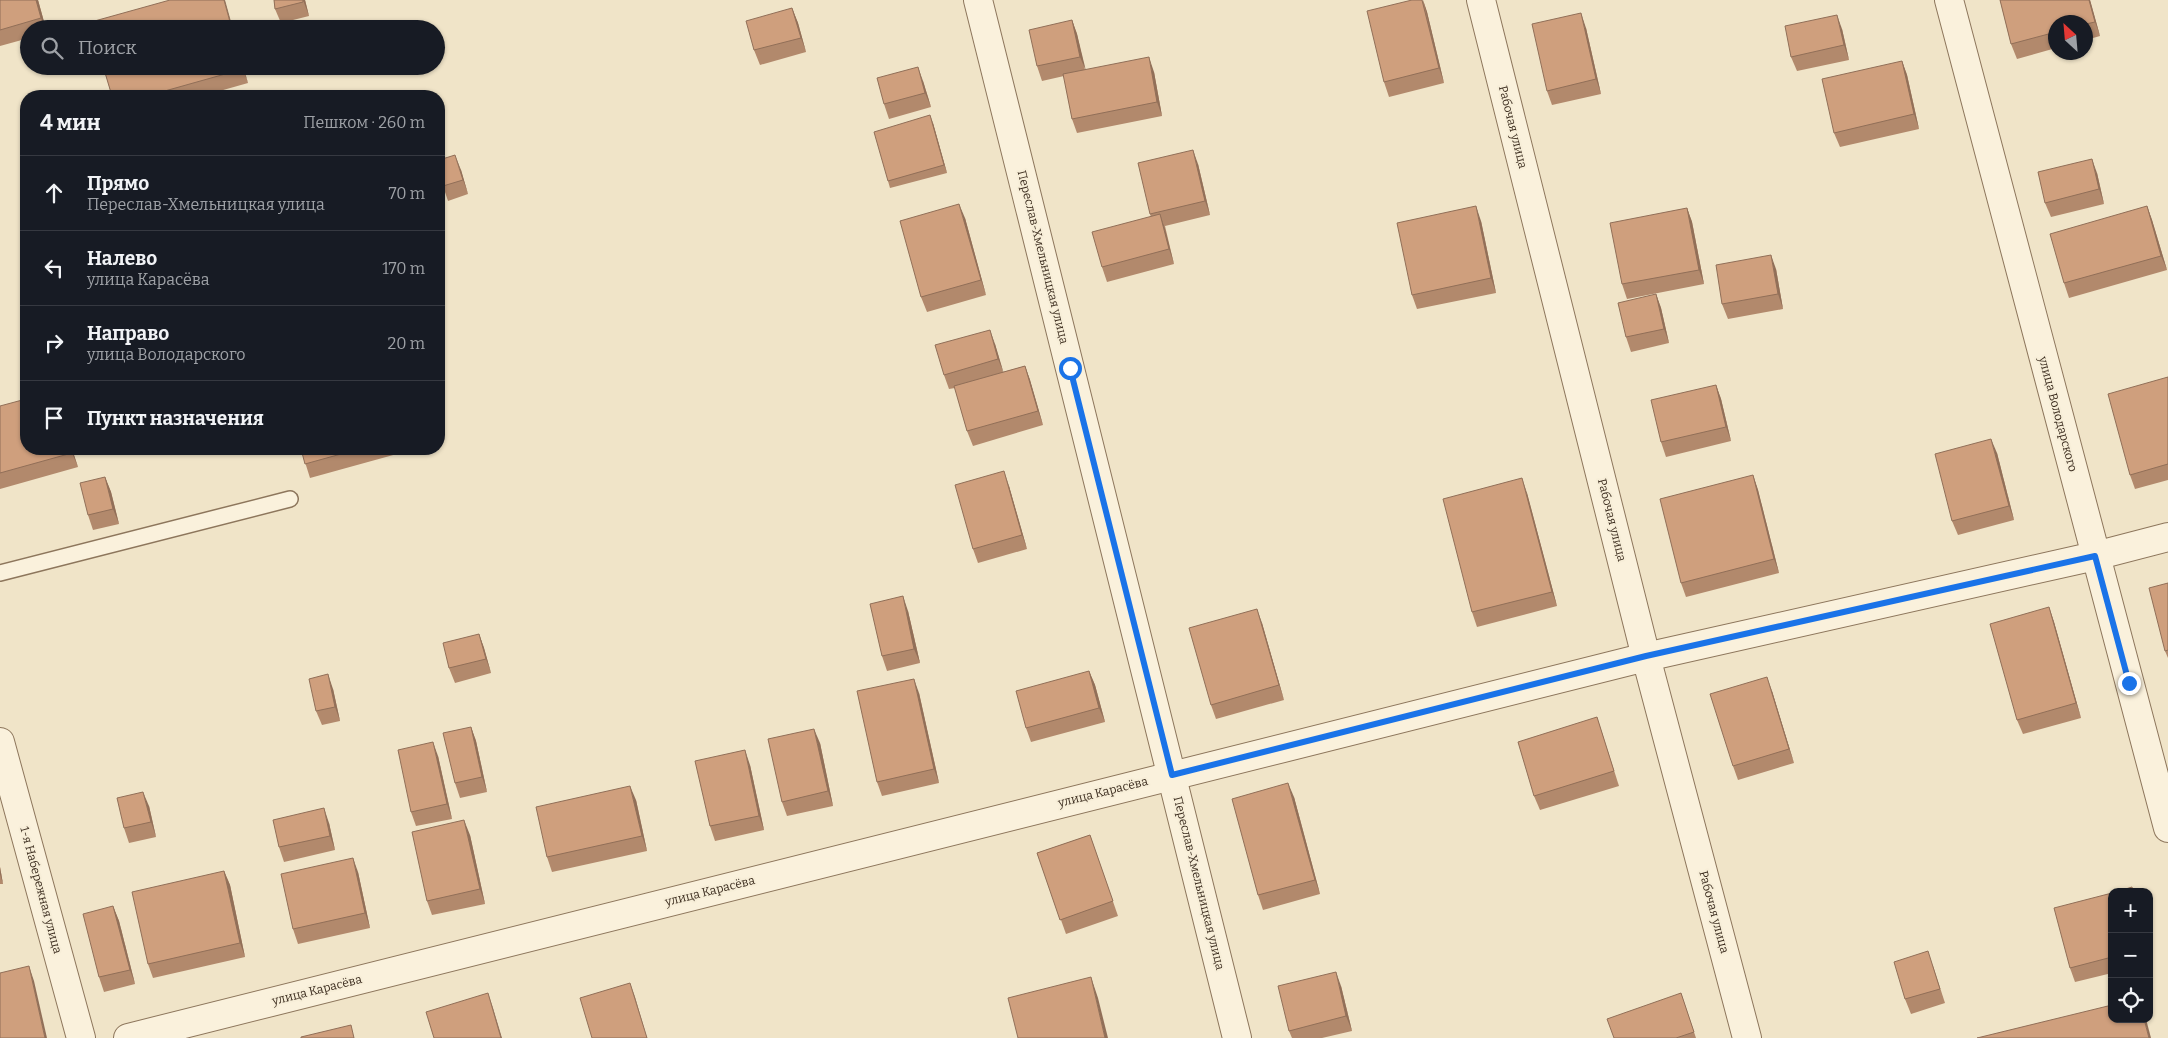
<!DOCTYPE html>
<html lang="ru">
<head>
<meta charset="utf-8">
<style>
  body { margin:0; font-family:Bitter,serif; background:#20242c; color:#f1f3f6 }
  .controls { position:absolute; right:15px; bottom:15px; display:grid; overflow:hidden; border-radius:10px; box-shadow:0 1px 4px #0004 }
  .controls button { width:45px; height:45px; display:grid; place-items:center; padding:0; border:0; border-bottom:1px solid #363941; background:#171b24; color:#f1f3f6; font:25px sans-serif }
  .compass { position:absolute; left:2048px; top:15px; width:45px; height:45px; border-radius:50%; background:#171b24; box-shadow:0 1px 4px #0004; rotate:334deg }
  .stop { position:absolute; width:15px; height:15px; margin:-11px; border:4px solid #1a73e8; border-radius:50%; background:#fff }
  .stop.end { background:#1a73e8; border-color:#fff; box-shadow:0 1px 5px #0008 }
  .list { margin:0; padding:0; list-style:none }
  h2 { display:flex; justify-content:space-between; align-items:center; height:65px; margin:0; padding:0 20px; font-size:21px }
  h2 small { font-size:16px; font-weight:400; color:#9ea1a6 }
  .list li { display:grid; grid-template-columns:32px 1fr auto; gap:15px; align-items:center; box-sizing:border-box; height:75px; padding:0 20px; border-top:1px solid #363941 }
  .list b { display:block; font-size:19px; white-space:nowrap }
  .list p { margin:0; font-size:16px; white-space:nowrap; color:#9ea1a6 }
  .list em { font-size:16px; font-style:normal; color:#9ea1a6 }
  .icon { flex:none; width:28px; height:28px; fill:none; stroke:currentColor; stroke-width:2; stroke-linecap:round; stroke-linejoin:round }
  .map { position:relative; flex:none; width:2168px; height:1038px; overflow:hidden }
  .search { position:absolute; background:#171b24; box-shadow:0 1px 4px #0004; left:20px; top:20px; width:425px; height:55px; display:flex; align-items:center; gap:12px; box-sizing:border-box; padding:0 18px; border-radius:28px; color:#9ea1a6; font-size:19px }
  .panel { position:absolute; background:#171b24; box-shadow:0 1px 4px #0004; left:20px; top:90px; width:425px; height:365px; border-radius:20px }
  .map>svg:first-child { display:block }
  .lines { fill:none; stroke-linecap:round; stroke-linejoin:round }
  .lane-casing { stroke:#8d765c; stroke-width:18 }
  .street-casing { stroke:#8d765c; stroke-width:30 }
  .lane { stroke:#faf1dc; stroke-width:15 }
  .street { stroke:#faf1dc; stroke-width:28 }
  .wall { fill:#b2896c }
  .shaded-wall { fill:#916f58 }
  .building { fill:#cf9f7d; stroke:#916f58 }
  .route { stroke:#1a73e8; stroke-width:6 }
  .labels { text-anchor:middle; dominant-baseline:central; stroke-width:4; stroke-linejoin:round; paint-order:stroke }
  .street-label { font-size:12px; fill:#3d2e20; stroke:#f7eed8 }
</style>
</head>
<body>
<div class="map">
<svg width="2168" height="1038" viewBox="0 0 2168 1038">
  <rect width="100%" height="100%" fill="#f0e4c8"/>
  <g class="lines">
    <defs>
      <path id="lane" d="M0,573l290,-74"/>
      <g id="street">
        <path d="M978,0l259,1038"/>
        <path d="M1481,0l165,657 101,381"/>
        <path d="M1949,0l219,828"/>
        <path d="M0,742l81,296"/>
        <path d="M128,1038l1518,-381 449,-101 73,-19"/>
      </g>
    </defs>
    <use href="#lane" class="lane-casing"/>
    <use href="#street" class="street-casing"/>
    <use href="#lane" class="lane"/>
    <use href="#street" class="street"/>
  </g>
  <g class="wall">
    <path d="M0,0h38l8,29h-17v9l-29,8z"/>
    <path d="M274,0h31l4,16 -28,7 -6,-14z"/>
    <path d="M1423,0l4,12 17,71 -55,14 -5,-15z"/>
    <path d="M2000,0h90l10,36 -14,4v-18h-30v26l-39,11 -6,-15z"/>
    <path d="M792,8l6,15 8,29 -46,13 -6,-15z"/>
    <path d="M1072,20l5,14 8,36 69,2 8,44 -85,17 -5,-14 -8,-43 -22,5 -5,-15z"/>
    <path d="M1586,28l15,66 -49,11 -5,-14z"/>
    <path d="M1842,29l7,31 -52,11 -6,-14z"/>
    <path d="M1902,61l5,14 12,54 -79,18 -6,-14z"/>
    <path d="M103,66h140l5,17 -46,13h-90z"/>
    <path d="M923,81l8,26 -42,12 -5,-15z"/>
    <path d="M933,123l14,50 -57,15 -2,-7z"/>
    <path d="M1198,164l12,51 -45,11 9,38 -67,18 -5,-15 49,-50 -1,-3z"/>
    <path d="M461,170l7,24 -20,7 -5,-15z"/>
    <path d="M2097,173l7,31 -53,13 -6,-14z"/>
    <path d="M2147,206l5,14 15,50 -98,28 -5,-15z"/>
    <path d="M1687,208l5,14 12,62 -77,15 -5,-15z"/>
    <path d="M965,218l21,77 -59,17 -6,-15z"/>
    <path d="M1481,221l15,72 -79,16 -5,-14z"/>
    <path d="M1776,269l7,40 -55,10 -6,-15z"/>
    <path d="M1656,294l5,14 8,35 -38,9 -5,-15z"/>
    <path d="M995,344l8,28 22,-6 5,14 13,45 -70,21 -6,-15 -12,-43 -6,1 -5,-14z"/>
    <path d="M2168,377v103l-33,9 -5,-14z"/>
    <path d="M1716,385l5,14 10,42 -65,16 -5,-15z"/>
    <path d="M0,406l26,43h46l6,18 -78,22z"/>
    <path d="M301,449h114l-105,29z"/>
    <path d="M1997,453l17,67 -56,15 -6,-14z"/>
    <path d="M1753,475l5,15 21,83 -93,24 -5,-14z"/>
    <path d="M105,477l6,15 8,32 -26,6 -5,-15z"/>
    <path d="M1009,486l18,63 -49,14 -5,-14z"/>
    <path d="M1527,493l30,113 -80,21 -5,-15z"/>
    <path d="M2168,583v75l-3,-7z"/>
    <path d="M2049,607l5,15 27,96 -58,16 -6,-14z"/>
    <path d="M908,611l12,52 -33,8 -5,-15z"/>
    <path d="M1262,623l22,77 -68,19 -5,-14z"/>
    <path d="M479,634l5,14 7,25 -36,10 -6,-15z"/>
    <path d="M1089,671l6,14 10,37 -74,20 -5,-14z"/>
    <path d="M333,689l7,32 -18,4 -6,-14z"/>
    <path d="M1772,691l22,72 -56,17 -5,-14z"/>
    <path d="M919,693l20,90 -57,13 -5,-14z"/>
    <path d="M1597,717l22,69 -79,24 -6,-14z"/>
    <path d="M471,727l5,14 11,51 -27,6 -5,-15z"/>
    <path d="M820,743l13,63 -46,10 -5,-14z"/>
    <path d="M438,756l14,63 -36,7 -5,-14z"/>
    <path d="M750,765l14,65 -49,11 -5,-15z"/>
    <path d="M1294,797l26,97 -57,16 -5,-15z"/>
    <path d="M636,800l11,51 -95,21 -5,-15z"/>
    <path d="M149,806l7,31 -27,6 -5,-15z"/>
    <path d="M329,823l6,27 -51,12 -5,-15z"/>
    <path d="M470,835l15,69 -53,11 -5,-14z"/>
    <path d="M1090,835l28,81 -52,18 -29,-81z"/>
    <path d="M0,867l3,17h-3z"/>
    <path d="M224,871l6,14 15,72 -92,21 -5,-14z"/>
    <path d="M358,872l12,56 -72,16 -5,-15z"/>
    <path d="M2112,893v80l-37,9 -5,-14z"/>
    <path d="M113,906l6,15 16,63 -31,8 -5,-15z"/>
    <path d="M2149,950l4,12 -4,1z"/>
    <path d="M1933,966l12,37 -34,11 -6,-15z"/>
    <path d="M1341,986l11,45 -30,7h-30l-3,-7z"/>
    <path d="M1681,993l15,45h-82z"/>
  </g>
  <g class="shaded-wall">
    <path d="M36,0h2l8,29 -5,-11z"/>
    <path d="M224,0h1l8,29h-1z"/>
    <path d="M303,0h2l4,16z"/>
    <path d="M1423,0l4,12 17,71 -5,-15z"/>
    <path d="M2089,0h1l10,36 -5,-14z"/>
    <path d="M792,8l6,15 8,29 -5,-14z"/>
    <path d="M1581,13l5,15 15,66 -5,-15z"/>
    <path d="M1837,15l5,14 7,31 -5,-15z"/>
    <path d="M1072,20l5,14 9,37 -6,-14z"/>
    <path d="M1149,57l5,15 8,44 -5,-14z"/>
    <path d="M1902,61l5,14 12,54 -5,-15z"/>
    <path d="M242,66h1l5,17z"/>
    <path d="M918,67l5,14 8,26 -6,-14z"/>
    <path d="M930,115l3,8 14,50 -3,-8z"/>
    <path d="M1193,150l5,14 12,51 -5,-14z"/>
    <path d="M455,155l6,15 7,24 -5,-14z"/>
    <path d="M2092,159l5,14 7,31 -5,-15z"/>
    <path d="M959,204l6,14 21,77 -5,-15z"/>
    <path d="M1476,206l5,15 15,72 -5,-15z"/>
    <path d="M2147,206l5,14 15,50 -6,-14z"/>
    <path d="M1687,208l5,14 12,62 -5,-14z"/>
    <path d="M1160,214l5,15 9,35 -5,-15z"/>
    <path d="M1771,255l5,14 7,40 -5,-15z"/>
    <path d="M1656,294l5,14 8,35 -5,-14z"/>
    <path d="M990,330l5,14 9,30 -6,-15z"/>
    <path d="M1025,366l5,14 13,45 -5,-14z"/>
    <path d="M1716,385l5,14 10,42 -5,-14z"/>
    <path d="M1991,439l6,14 17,67 -5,-14z"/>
    <path d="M71,449h1l6,18 -6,-14z"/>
    <path d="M1004,471l5,15 18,63 -5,-14z"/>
    <path d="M1753,475l5,15 21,83 -5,-14z"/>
    <path d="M105,477l6,15 8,32 -6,-15z"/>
    <path d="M1522,478l5,15 30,113 -5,-14z"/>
    <path d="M903,596l5,15 12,52 -6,-14z"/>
    <path d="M2049,607l5,15 27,96 -5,-15z"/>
    <path d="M1257,609l5,14 22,77 -5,-15z"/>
    <path d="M479,634l5,14 7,25 -5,-14z"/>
    <path d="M1089,671l6,14 10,37 -6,-14z"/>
    <path d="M328,674l5,15 7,32 -5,-14z"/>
    <path d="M1767,677l5,14 22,72 -5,-14z"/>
    <path d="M914,679l5,14 20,90 -5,-14z"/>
    <path d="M471,727l5,14 11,51 -5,-15z"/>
    <path d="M814,729l6,14 13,63 -5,-15z"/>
    <path d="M433,742l5,14 14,63 -5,-15z"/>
    <path d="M745,750l5,15 14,65 -5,-14z"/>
    <path d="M1288,783l6,14 26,97 -5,-14z"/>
    <path d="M630,786l6,14 11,51 -5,-15z"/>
    <path d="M143,792l6,14 7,31 -5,-15z"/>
    <path d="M324,808l5,15 6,27 -5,-14z"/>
    <path d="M464,820l6,15 15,69 -5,-15z"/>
    <path d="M353,858l5,14 12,56 -5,-15z"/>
    <path d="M0,867l3,17 -3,-10z"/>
    <path d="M224,871l6,14 15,72 -5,-14z"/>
    <path d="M113,906l6,15 16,63 -5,-14z"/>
    <path d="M29,966l5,15 13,57h-2z"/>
    <path d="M1336,972l5,14 11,45 -6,-15z"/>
    <path d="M1091,977l7,21 10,40h-3z"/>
    <path d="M630,983l5,14 12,41z"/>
    <path d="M488,993l5,15 9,30h-1z"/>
    <path d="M2144,1019h2l5,19h-2z"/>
  </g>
  <g class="building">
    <path d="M0,0h36l5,18 -41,12z"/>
    <path d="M170,0h54l8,29h-139l-2,-7z"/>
    <path d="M274,0h29v2l-28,7z"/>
    <path d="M1412,0h10l17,68 -55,14 -17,-71z"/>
    <path d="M2000,0h89l6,22 -9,2v-2h-30v10l-45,12z"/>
    <path d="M792,8l9,30 -47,12 -8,-29z"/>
    <path d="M1581,13l15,66 -49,12 -15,-67z"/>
    <path d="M1837,15l7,30 -53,12 -6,-31z"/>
    <path d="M1072,20l8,37 -43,9 -8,-36z"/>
    <path d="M1149,57l8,45 -85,17 -9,-45z"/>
    <path d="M1902,61l12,53 -80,19 -12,-54z"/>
    <path d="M103,66h139l1,3 -96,27h-35z"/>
    <path d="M918,67l7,26 -41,11 -7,-26z"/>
    <path d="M930,115l14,50 -56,16 -14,-49z"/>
    <path d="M1193,150l12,51 -55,13 -12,-51z"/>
    <path d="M455,155l8,25 -20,6 -4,-13v-13z"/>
    <path d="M2092,159l7,30 -54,14 -7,-31z"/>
    <path d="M959,204l22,76 -60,17 -21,-76z"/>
    <path d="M1476,206l15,72 -79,17 -15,-72z"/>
    <path d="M2147,206l14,50 -97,27 -14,-49z"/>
    <path d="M1687,208l12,62 -77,14 -12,-61z"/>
    <path d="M1160,214l9,35 -67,18 -10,-35z"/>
    <path d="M1771,255l7,39 -56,10 -6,-39z"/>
    <path d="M1656,294l8,35 -38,8 -8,-34z"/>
    <path d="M990,330l8,29 -54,16 -9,-30z"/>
    <path d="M1025,366l13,45 -71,20 -13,-45z"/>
    <path d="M2168,377v87l-38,11 -22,-81z"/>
    <path d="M1716,385l10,42 -65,15 -10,-42z"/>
    <path d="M26,399v50h45l1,4 -72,20v-67z"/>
    <path d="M1991,439l18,67 -57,15 -17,-67z"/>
    <path d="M301,449h58l-54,15z"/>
    <path d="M1004,471l18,64 -49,14 -18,-64z"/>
    <path d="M1753,475l21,84 -93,24 -21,-84z"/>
    <path d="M105,477l8,32 -25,6 -8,-32z"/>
    <path d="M1522,478l30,114 -80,20 -29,-113z"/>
    <path d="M2168,583v67l-3,1 -16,-63z"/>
    <path d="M903,596l11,53 -32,7 -12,-52z"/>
    <path d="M2049,607l27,96 -59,17 -27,-96z"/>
    <path d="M1257,609l22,76 -68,20 -22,-77z"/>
    <path d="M479,634l7,25 -37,9 -6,-25z"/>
    <path d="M1089,671l10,37 -73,20 -10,-37z"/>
    <path d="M328,674l7,33 -19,4 -7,-32z"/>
    <path d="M1767,677l22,72 -56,17 -23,-72z"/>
    <path d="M914,679l20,90 -57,13 -20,-91z"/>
    <path d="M1597,717l17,54 -80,25 -16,-54z"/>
    <path d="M471,727l11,50 -27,6 -12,-50z"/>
    <path d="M814,729l14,62 -46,11 -14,-63z"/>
    <path d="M433,742l14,62 -36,8 -13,-62z"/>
    <path d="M745,750l14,66 -49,10 -15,-65z"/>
    <path d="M1288,783l27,97 -57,15 -26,-96z"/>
    <path d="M630,786l12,50 -95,21 -11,-50z"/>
    <path d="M143,792l8,30 -27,6 -7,-30z"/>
    <path d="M324,808l6,28 -51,11 -6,-27z"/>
    <path d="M464,820l16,69 -53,12 -15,-69z"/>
    <path d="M1090,835l23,66 -53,19 -23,-67z"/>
    <path d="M353,858l12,55 -72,16 -12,-55z"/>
    <path d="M224,871l16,72 -92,21 -16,-72z"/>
    <path d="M2132,887l1,5h-17z"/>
    <path d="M2112,893v64l-42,11 -16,-60z"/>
    <path d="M113,906l17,64 -31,7 -16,-63z"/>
    <path d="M1928,951l12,38 -35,10 -11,-37z"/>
    <path d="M29,966l16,72h-45v-65z"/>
    <path d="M1336,972l10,44 -57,15 -11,-45z"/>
    <path d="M1091,977l14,61h-87l-10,-40z"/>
    <path d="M630,983l17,55h-55l-12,-40z"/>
    <path d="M488,993l13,45h-67l-8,-26z"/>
    <path d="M1681,993l13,39 -18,6h-62l-7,-19z"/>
    <path d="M2112,1005v14h32l5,19h-172z"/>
    <path d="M351,1025l3,13h-53v-1z"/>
  </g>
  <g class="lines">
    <path class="route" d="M1070,368l102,407 474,-119 449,-100 34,127"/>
  </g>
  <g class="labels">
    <g class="street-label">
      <text transform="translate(1513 127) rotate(76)">Рабочая улица</text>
      <text transform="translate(1043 257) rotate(76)">Переслав-Хмельницкая улица</text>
      <text transform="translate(2058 414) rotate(75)">улица Володарского</text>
      <text transform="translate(1612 520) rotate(76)">Рабочая улица</text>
      <text transform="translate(1103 792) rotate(-14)">улица Карасёва</text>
      <text transform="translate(1199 883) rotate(76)">Переслав-Хмельницкая улица</text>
      <text transform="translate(41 890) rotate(75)">1-я Набережная улица</text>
      <text transform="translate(710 891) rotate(-14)">улица Карасёва</text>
      <text transform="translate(1714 912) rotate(75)">Рабочая улица</text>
      <text transform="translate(317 990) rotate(-14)">улица Карасёва</text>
    </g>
  </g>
</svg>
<div class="controls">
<button>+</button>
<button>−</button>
<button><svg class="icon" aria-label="locate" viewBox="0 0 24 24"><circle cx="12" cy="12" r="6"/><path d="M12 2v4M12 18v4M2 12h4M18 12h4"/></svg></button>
</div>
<svg class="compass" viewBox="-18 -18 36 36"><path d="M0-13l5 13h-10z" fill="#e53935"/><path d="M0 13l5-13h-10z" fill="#9ea1a6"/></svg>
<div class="stop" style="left:1070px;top:368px"></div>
<div class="stop end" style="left:2129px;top:683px"></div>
<div class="search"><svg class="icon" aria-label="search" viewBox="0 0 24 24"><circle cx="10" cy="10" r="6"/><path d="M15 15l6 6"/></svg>Поиск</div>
<section class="panel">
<h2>4 мин<small>Пешком · 260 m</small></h2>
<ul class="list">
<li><svg class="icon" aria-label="ahead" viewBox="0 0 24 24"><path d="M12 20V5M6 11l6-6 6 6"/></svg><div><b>Прямо</b><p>Переслав-Хмельницкая улица</p></div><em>70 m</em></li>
<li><svg class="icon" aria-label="left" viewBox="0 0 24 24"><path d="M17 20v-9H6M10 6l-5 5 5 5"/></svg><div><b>Налево</b><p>улица Карасёва</p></div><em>170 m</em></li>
<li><svg class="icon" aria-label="right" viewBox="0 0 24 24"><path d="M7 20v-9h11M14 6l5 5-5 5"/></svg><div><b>Направо</b><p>улица Володарского</p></div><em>20 m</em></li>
<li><svg class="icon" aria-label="arrive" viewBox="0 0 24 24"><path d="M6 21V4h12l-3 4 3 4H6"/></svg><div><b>Пункт назначения</b></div></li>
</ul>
</section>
</div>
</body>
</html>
